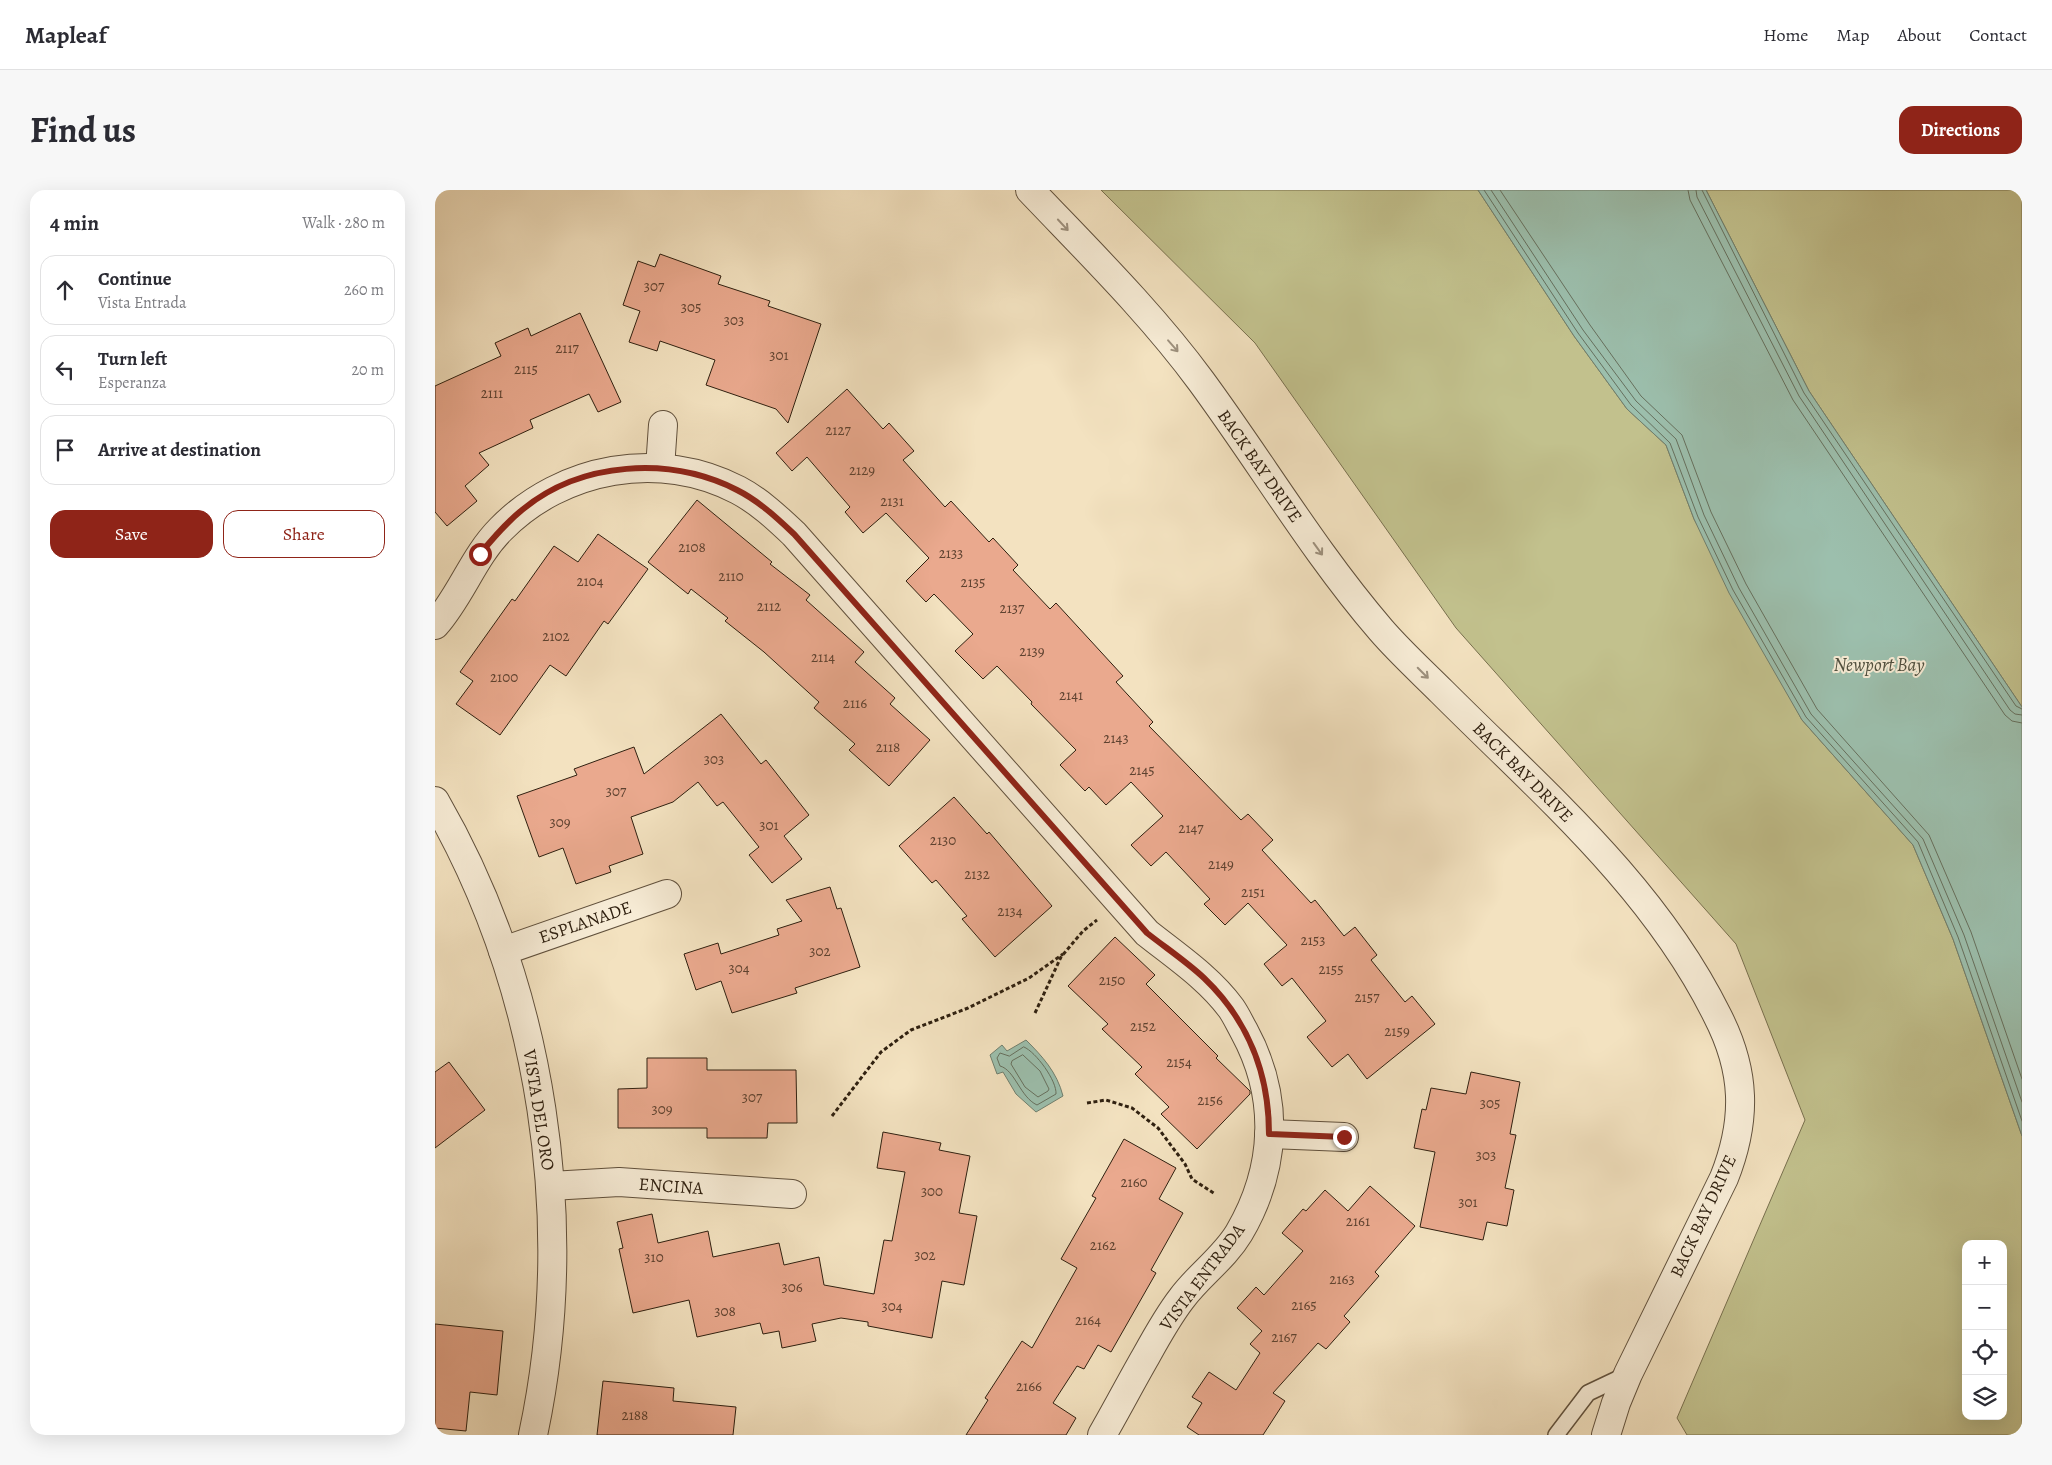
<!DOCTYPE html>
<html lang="en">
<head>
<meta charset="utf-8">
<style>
  body { margin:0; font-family:Alegreya,serif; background:#f7f7f7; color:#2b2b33 }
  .controls { position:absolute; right:15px; bottom:15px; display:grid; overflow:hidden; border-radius:10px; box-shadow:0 5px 20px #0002 }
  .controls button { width:45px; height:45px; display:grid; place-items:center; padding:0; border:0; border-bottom:1px solid #e1e1e2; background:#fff; color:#2b2b33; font:25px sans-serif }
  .stop { position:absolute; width:15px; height:15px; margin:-11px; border:4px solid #8f2418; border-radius:50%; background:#fff }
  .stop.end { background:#8f2418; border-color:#fff; box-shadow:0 1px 5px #0008 }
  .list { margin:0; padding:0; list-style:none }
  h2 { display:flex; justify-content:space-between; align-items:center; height:65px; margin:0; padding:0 20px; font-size:21px }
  h2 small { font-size:16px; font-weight:400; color:#7c7c81 }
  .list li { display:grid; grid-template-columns:32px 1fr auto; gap:15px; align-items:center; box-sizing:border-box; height:70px; margin:0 10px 10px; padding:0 10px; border:1px solid #e1e1e2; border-radius:15px }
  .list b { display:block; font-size:19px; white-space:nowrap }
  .list p { margin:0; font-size:16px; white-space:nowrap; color:#7c7c81 }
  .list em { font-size:16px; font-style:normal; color:#7c7c81 }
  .actions { display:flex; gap:10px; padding:15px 20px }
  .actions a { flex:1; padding:11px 0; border:1px solid #8f2418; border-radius:15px; text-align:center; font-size:18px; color:#8f2418 }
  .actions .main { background:#8f2418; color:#fff }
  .icon { flex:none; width:28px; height:28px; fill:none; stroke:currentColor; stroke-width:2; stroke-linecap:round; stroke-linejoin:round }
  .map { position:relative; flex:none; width:1587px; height:1245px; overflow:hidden; border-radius:15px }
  header { display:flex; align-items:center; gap:30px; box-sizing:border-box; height:70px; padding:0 25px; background:#fff; border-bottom:1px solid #e1e1e2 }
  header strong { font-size:24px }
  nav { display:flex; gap:28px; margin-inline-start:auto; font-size:18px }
  .intro { display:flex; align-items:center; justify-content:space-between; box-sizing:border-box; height:120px; padding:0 30px }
  h1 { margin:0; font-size:35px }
  .button { padding:12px 22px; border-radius:15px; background:#8f2418; color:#fff; font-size:18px; font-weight:700 }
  main { display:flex; gap:30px; padding:0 30px }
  aside { flex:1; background:#fff; border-radius:15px; box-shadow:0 5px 20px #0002 }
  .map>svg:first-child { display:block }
  .green { fill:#c2c18d; stroke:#78704e; fill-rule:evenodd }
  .water { fill:#9cbfad; stroke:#707f6e }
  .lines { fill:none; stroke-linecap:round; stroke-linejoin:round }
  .shore { stroke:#66705e; stroke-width:1 }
  .building { fill:#eaa98e; stroke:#2f2010 }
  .service-casing { stroke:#60503c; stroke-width:18 }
  .minor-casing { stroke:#60503c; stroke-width:30 }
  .tertiary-casing { stroke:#60503c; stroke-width:30 }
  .path { stroke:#2f2010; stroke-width:3; stroke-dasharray:4 2.5; stroke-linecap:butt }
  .service { stroke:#f7ecd6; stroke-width:15 }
  .minor { stroke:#f7ecd6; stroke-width:28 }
  .tertiary { stroke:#f7ecd6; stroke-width:28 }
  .oneway { stroke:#9d907d }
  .route { stroke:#8f2418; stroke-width:6 }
  .labels { text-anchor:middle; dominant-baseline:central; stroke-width:4; stroke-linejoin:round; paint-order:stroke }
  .number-label { font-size:15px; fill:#5e4230 }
  .street-label { font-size:18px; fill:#2f2010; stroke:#f7ecd6 }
  .water-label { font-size:19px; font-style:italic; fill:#50503f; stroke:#f7ecd6 }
</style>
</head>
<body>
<header>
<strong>Mapleaf</strong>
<nav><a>Home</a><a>Map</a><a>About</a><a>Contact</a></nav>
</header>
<div class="intro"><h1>Find us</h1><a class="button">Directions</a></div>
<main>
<aside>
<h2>4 min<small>Walk · 280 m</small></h2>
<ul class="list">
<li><svg class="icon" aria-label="ahead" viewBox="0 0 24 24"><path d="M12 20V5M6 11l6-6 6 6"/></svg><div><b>Continue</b><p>Vista Entrada</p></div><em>260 m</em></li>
<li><svg class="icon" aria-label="left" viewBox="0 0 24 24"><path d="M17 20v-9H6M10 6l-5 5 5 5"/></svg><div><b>Turn left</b><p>Esperanza</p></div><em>20 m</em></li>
<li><svg class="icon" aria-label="arrive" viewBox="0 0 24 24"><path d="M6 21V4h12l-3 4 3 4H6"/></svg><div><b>Arrive at destination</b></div></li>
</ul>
<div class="actions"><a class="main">Save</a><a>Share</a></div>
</aside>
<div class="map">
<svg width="1587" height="1245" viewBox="0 0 1587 1245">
  <rect width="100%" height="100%" fill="#f3e2c0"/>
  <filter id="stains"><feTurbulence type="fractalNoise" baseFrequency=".004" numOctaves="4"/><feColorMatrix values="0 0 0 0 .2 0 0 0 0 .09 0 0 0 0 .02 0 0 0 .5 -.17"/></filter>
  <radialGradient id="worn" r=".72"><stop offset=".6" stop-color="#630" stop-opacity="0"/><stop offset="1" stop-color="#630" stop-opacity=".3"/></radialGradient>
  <g class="green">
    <path d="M666,0h377l96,146 53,73 39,36 28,74 108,201 111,125 40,94 69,197v299h-335l-10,-17 128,-298 -69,-176 -280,-316 -201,-285zM1531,1054h37v172h-37z"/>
    <path d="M1271,0h316v517l-213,-316z"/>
  </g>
  <g class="water">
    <path d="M1043,0h228l103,201 213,316v429l-69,-197 -40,-94 -111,-125 -73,-127 -35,-74 -28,-74 -39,-36 -53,-73z"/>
    <path d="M591,850c16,16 31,32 37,56l-27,16 -20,-18 -13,-22 -6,2 -7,-19 12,-10 5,6z"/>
  </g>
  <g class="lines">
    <g class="shore">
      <path d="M1049,0l94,143 53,72 39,38 28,74 35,73 73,127 112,125 40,95 64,184"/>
      <path d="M1056,0l92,140 53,71 40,38 28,76 35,73 72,126 112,125 41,96 58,167"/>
      <path d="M1065,0l90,135 51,71 41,39 29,77 35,72 71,125 112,126 42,97 51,147"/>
      <path d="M1253,0l2,10 103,200 212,315 7,6 10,2"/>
      <path d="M1261,0l1,7 102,199 211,314 5,4 7,1"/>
      <path d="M1267,0l102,203 212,313 6,3"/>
      <path d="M589,857c12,5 33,34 32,47l-19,11c-17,-8 -22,-35 -37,-39l-3,-8 3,-5 9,3z"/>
      <path d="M588,865l17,16 9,18 -1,2 -10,6 -13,-10 -14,-23 1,-3z"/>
    </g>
  </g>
  <g class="building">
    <path d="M225,64l61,22 -3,8 52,17 -2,5 53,18 -33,99 -12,-14 -70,-24 9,-25 -55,-19 -3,10 -28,-9 11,-31 -17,-6 15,-44 17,6z"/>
    <path d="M145,123l41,89 -23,10 -9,-18 -59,26 3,8 -54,25 10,12 -24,21 12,15 -30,25 -12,-14v-126l66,-30 -6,-13 33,-15 3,8z"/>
    <path d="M412,199l36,40 6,-6 25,28 -11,9 42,47 6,-6 38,41 4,-4 25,27 -5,5 37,39 6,-6 67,73 -7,6 37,40 -4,4 92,94 7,-6 25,26 -11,10 49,53 4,-3 29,36 11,-9 22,28 -6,5 34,42 7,-6 23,28 -68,55 -19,-25 -16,13 -25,-30 19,-16 -34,-43 -10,8 -18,-22 23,-19 -39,-42 -23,22 -21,-21 6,-5 -44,-47 -15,14 -20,-21 32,-29 -32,-34 -25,23 -17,-18 -4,4 -25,-26 16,-15 -45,-46 1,-2 -35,-36 -14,13 -28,-28 18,-17 -39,-40 -8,8 -20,-21 23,-23 -43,-45 -23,20 -18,-21 5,-5 -43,-50 -15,14 -16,-18z"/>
    <path d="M262,310l75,62 -2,2 40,31 -4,5 58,52 -9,10 40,36 -5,6 40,36 -41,46 -40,-36 6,-6 -41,-36 5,-6 -55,-50 -39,-31 3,-3 -37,-29 -3,5 -40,-32z"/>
    <path d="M163,344l50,35 -40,55 -4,-3 -38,55 -16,-11 -50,70 -44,-31 17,-23 -13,-9 52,-73 3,2 39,-55 24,16z"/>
    <path d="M286,524l40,50 5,-4 43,55 -25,21 18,23 -30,24 -23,-28 10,-8 -36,-45 -6,4 -19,-24 -25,20 -42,15 12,37 -34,12 2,6 -35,12 -13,-36 -24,9 -22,-61 60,-21 -3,-6 60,-22 10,27z"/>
    <path d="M519,607l33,37 2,-2 63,74 -57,51 -33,-38 5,-3 -31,-36 -4,3 -33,-37z"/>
    <path d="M395,697l7,22 4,-1 19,59 -65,21 2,5 -65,20 -11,-32 -25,9 -12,-36 34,-11 3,11 58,-19 -2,-6 25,-8 -16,-21z"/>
    <path d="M680,747l40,38 -9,9 72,72 -2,2 34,33v3l-53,55 -36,-35 8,-7 -34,-33 7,-7 -40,-38 6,-5 -40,-38z"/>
    <path d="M212,868h60v12h89l1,53h-29l-1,15h-60v-10h-89v-39l29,-1z"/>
    <path d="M14,872l36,48 -50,38v-76z"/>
    <path d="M1036,882l49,10 -10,52 6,1 -11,53 9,2 -7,36 -20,-4 -4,18 -63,-13 15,-75 -21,-4 8,-39 4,1 5,-22 35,6z"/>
    <path d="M448,942l58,11 -2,7 31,6 -11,57 18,3 -13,69 -22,-4 -10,57 -64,-12v-4l-27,-4 -29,6 4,17 -34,7 -3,-17 -16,3 -3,-11 -63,14 -8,-37 -56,13 -14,-64 4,-1 -6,-26 35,-8 6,29 50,-12 5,26 66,-14 5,22 35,-8 5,28 50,9 10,-54 8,1 13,-69 -28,-4z"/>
    <path d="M689,949l52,29 -17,31 24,14 -32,57 5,3 -45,79 -13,-7 -14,24 -7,-3 -24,37 23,15 -10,17h-100l22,-35 -3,-2 37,-57 10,7 45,-80 -16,-9 35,-61 -4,-2z"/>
    <path d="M935,996l45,40 -40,46 4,4 -35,40 6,6 -24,27 -8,-6 -45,50 12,8 -22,34h-64l-12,-8 15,-24 -10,-6 17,-25 27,18 24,-37 -10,-9 12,-13 -25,-23 19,-21 8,8 39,-44 -21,-18 21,-24 3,2 19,-21 23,21z"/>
    <path d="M0,1134l68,7 -6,64 -27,-3 -4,39 -31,-3z"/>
    <path d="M168,1191l71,7 -1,13 63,6 -3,28h-136z"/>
  </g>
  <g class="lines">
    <defs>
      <path id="service" d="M1121,1245l32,-42 38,-18"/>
      <g id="minor">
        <path d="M595,0c58,61 121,123 171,191 61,83 113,171 180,249 19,22 41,42 61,62 101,101 211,194 275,323 29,56 30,105 7,163l-96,196 -12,29 -10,32"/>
        <path d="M225,278l3,-43"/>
        <path d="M0,435c26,-29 38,-68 66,-96 61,-62 159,-80 237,-39 21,11 39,28 56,44l353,399c29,23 62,45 84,75 5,7 9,16 13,23 36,66 33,137 -5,202 -15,25 -40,42 -57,65 -14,18 -25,38 -36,58 -15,26 -29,53 -44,79"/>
        <path d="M68,761l164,-57"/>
        <path d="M834,944l75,3"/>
        <path d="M116,996l68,-4 173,12"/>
      </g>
      <path id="tertiary" d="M0,611c108,187 143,423 98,634"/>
    </defs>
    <use href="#service" class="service-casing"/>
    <use href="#minor" class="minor-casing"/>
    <use href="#tertiary" class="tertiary-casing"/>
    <g class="path">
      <path d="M600,823l26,-56 22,-26 14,-11"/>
      <path d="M652,913l19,-3 26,8 26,20 27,36 7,15 23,15"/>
      <path d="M397,926l49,-64 30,-22 57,-22 61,-30 34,-24"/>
    </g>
    <use href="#service" class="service"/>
    <use href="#minor" class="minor"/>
    <use href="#tertiary" class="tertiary"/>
  </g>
  <defs><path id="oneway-shaft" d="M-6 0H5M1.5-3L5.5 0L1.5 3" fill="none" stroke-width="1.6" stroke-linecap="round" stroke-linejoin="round" transform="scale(1.25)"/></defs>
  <g class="oneway">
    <use href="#oneway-shaft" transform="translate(628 35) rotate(47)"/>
    <use href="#oneway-shaft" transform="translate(738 156) rotate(49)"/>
    <use href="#oneway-shaft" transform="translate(883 359) rotate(54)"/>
    <use href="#oneway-shaft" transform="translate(988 483) rotate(45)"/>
  </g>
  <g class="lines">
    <path class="route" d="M45,364c13,-16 26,-31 42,-44 59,-49 148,-54 215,-20 22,11 40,28 57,44l353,399c19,15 40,29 57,45 44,42 65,96 65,156l75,3"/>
  </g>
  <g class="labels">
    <g class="number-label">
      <text x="219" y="96">307</text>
      <text x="256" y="117">305</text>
      <text x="299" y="130">303</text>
      <text x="132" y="158">2117</text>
      <text x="344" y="165">301</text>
      <text x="91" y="179">2115</text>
      <text x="57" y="203">2111</text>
      <text x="403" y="240">2127</text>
      <text x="427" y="280">2129</text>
      <text x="457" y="311">2131</text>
      <text x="257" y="357">2108</text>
      <text x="516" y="363">2133</text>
      <text x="296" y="386">2110</text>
      <text x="155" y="391">2104</text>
      <text x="538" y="392">2135</text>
      <text x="334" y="416">2112</text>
      <text x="577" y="418">2137</text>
      <text x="121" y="446">2102</text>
      <text x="597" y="461">2139</text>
      <text x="388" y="467">2114</text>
      <text x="69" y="487">2100</text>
      <text x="636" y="505">2141</text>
      <text x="420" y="513">2116</text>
      <text x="681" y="548">2143</text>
      <text x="453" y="557">2118</text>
      <text x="279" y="569">303</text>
      <text x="707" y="580">2145</text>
      <text x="181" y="601">307</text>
      <text x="125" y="632">309</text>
      <text x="334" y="635">301</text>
      <text x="756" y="638">2147</text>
      <text x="508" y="650">2130</text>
      <text x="786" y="674">2149</text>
      <text x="542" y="684">2132</text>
      <text x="818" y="702">2151</text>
      <text x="575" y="721">2134</text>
      <text x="878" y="750">2153</text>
      <text x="385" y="761">302</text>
      <text x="304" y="778">304</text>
      <text x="896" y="779">2155</text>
      <text x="677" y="790">2150</text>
      <text x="932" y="807">2157</text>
      <text x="708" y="836">2152</text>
      <text x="962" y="841">2159</text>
      <text x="744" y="872">2154</text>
      <text x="317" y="907">307</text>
      <text x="775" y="910">2156</text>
      <text x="1055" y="913">305</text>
      <text x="227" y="919">309</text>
      <text x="1051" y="965">303</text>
      <text x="699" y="992">2160</text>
      <text x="497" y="1001">300</text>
      <text x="1033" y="1012">301</text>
      <text x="923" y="1031">2161</text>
      <text x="668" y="1055">2162</text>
      <text x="490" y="1065">302</text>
      <text x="219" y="1067">310</text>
      <text x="907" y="1089">2163</text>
      <text x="357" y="1097">306</text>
      <text x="869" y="1115">2165</text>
      <text x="457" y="1116">304</text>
      <text x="290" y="1121">308</text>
      <text x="653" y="1130">2164</text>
      <text x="849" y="1147">2167</text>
      <text x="594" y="1196">2166</text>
      <text x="200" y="1225">2188</text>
    </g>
    <g class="street-label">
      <text transform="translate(825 276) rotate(55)">BACK BAY DRIVE</text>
      <text transform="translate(1088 582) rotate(45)">BACK BAY DRIVE</text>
      <text transform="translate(150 732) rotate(-19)">ESPLANADE</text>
      <text transform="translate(104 920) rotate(81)">VISTA DEL ORO</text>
      <text transform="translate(236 996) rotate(4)">ENCINA</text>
      <text transform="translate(1268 1026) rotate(-65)">BACK BAY DRIVE</text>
      <text transform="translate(767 1087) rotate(-53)">VISTA ENTRADA</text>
    </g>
    <g class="water-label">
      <text x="1444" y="475">Newport Bay</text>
    </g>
  </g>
  <rect width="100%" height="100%" filter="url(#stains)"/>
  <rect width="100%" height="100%" fill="url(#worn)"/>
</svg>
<div class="controls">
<button>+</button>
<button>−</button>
<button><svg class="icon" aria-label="locate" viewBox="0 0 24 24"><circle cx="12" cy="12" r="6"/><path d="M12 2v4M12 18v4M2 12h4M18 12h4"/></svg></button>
<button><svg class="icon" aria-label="layers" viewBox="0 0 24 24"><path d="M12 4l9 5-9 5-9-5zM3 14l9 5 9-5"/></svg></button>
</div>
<div class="stop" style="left:45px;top:364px"></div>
<div class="stop end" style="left:909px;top:947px"></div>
</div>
</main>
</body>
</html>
